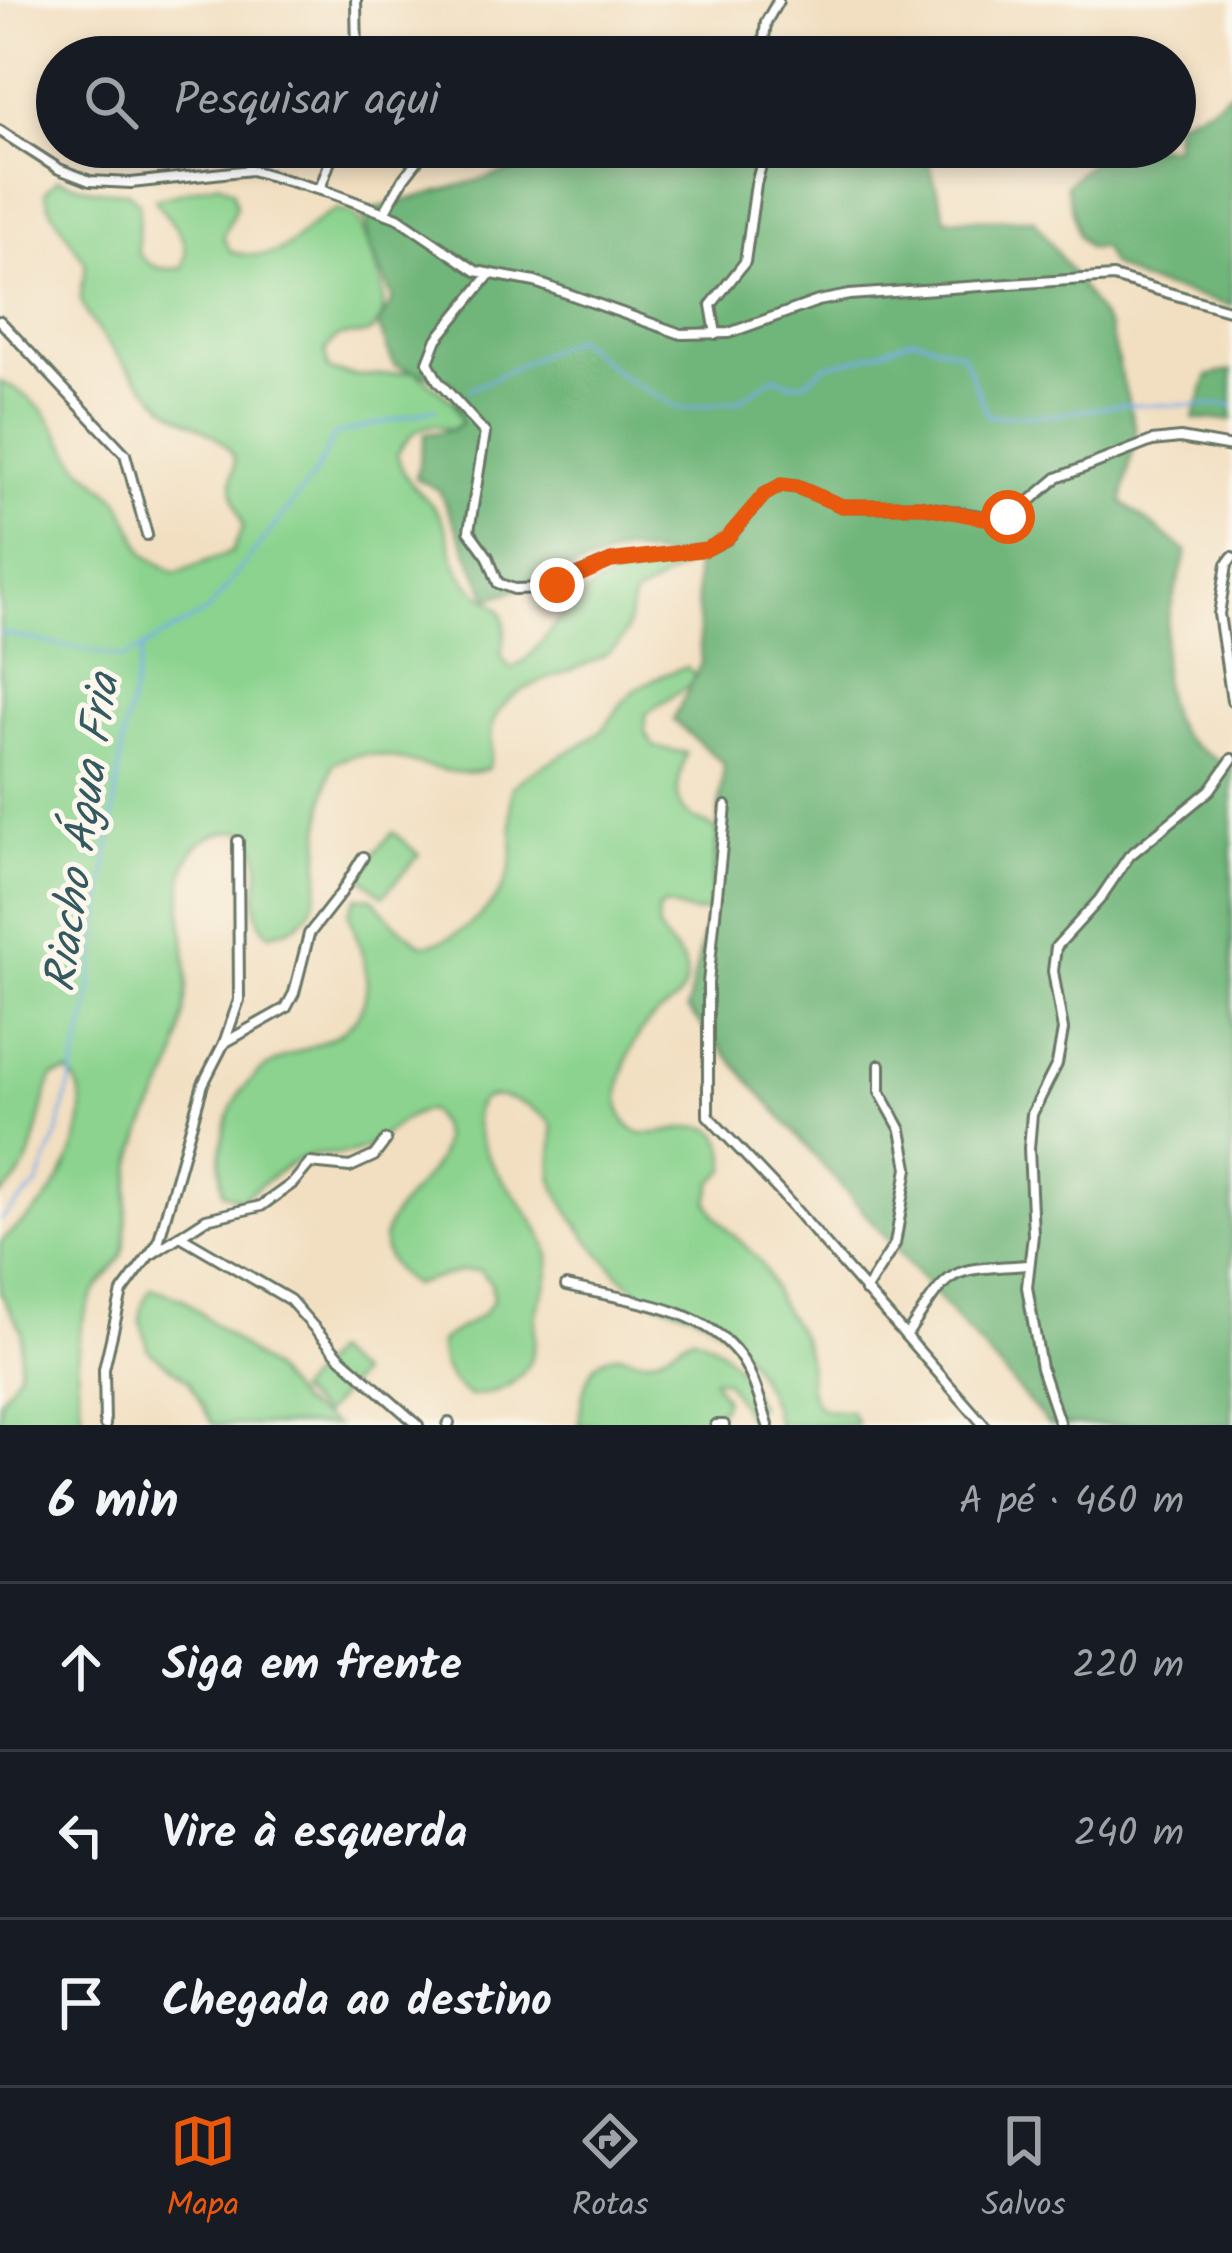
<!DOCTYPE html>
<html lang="pt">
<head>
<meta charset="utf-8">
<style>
  body { margin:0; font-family:Kalam,sans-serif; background:#242831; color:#f1f3f6 }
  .stop { position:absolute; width:36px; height:36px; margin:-27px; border:9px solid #ea580c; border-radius:50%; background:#fff }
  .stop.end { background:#ea580c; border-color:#fff; box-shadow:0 3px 12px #0008 }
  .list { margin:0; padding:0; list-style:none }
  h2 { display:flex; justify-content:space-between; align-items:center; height:156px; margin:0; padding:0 48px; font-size:51px }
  h2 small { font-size:39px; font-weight:400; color:#9ea1a6 }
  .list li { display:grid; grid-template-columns:78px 1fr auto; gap:36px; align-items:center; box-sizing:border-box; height:168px; padding:0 48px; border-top:3px solid #363941 }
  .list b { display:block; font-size:45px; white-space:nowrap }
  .list em { font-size:39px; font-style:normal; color:#9ea1a6 }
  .icon { flex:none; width:66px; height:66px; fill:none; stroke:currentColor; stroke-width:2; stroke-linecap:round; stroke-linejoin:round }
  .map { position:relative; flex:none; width:1232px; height:1425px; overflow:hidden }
  .search { position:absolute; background:#171b24; box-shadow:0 6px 18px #0003; left:36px; right:36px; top:36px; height:132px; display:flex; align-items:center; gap:30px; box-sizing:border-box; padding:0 42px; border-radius:66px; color:#9ea1a6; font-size:45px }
  .sheet { height:660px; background:#171b24 }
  nav { display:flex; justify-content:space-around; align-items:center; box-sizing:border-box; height:168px; border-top:3px solid #363941; background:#171b24; font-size:33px; color:#9ea1a6 }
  nav a { display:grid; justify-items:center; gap:6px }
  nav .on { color:#ea580c }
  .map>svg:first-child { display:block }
  .green { fill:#8bd38e; stroke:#558861; stroke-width:3 }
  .forest { fill:#70b579; stroke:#487956; stroke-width:3 }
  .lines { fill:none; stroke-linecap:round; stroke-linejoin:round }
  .stream { stroke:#78aee6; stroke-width:3 }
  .minor-casing { stroke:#697665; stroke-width:14 }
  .minor { stroke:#fff; stroke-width:8 }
  .route { stroke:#ea580c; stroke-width:15 }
  .labels { text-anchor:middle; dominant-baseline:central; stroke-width:10; stroke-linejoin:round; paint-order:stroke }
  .water-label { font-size:45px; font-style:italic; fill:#355960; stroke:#fbf7ec }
</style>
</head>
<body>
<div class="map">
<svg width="1232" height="1425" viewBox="0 0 1232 1425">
  <rect width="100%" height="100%" fill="#fbf7ec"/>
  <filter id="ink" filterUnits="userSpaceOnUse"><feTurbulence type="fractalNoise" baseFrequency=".00833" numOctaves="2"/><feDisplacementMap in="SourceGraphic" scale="24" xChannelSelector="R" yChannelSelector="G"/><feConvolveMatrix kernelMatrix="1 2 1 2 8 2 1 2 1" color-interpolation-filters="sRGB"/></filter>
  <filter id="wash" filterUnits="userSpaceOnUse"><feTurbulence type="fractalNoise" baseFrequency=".004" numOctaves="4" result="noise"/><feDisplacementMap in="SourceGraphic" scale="48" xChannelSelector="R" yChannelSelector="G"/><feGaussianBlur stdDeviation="2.7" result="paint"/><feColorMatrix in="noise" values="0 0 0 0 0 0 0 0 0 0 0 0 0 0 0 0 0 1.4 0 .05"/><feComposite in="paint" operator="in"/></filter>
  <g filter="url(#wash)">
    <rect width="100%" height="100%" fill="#f2dfc1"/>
    <g class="green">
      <path d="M58,179l36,11 34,2 11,11 -1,50c13,15 24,18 44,15 13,-32 -13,-43 -27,-69l64,-16 14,8 3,16 -13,30 8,15c65,14 57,-20 106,-42l17,4c13,22 53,110 10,120 -21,5 -23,-6 -39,17l3,18c30,12 56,5 87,2l38,31 9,21 -10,7c-27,-12 -40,1 -55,24 10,37 26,35 43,62 10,16 10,38 19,54 24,43 58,21 42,86l10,13c22,-11 30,-27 45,-46 38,-45 80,-64 139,-63l-61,37c-5,12 -4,26 -9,37 -19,40 -102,37 -128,80 -11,17 -1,38 -10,55 -51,17 -106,-35 -154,-5 -9,27 -12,55 -13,84 -1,41 1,78 -51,86 -34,-33 13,-67 -26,-103 -86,-3 -57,92 -56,146 1,23 -5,50 -9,73 -7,32 -26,55 -36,84 -9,23 -14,49 -15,73 -1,15 0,31 -4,46 -6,15 -19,23 -27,37 -24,39 -21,92 -12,135h-84v-25l19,-29 3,-40 -22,-39v-49c13,-15 30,-24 43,-39 25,-30 57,-98 26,-131l-16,3c-19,42 -12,90 -53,120v-814l15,6 29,23 36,55 39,34 26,55 30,18 57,-21 11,-25c-3,-15 -12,-30 -11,-45 0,-10 5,-17 1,-26 -10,-20 -41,-32 -58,-43 -21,-13 -90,-90 -94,-113 -1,-10 4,-25 5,-36l-36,-56 -5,-16z"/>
      <path d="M687,667l11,12 -53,36v17l9,15 32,6c-5,23 -19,48 7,65 11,7 17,4 25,16l-9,77 -16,2 -28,-8 -7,5c0,6 -1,13 1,19 8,21 34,28 26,56 -5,19 -26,25 -38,39 -17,19 -33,63 -26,88 17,60 109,-34 105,58l-13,12 -5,20c16,32 38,39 55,64 6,10 10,23 15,34 8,14 18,26 25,40 15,33 -11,77 47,71l8,14h-80c-11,-42 -39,-93 -80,-110 -17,-7 -38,-9 -53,-19 -27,-17 -77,-78 -89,-108 -9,-21 0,-42 -4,-64 -19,-22 -88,-51 -75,5 11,46 55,76 70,119 8,24 -3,39 -10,61 -3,12 -1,25 -3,37 -6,35 -33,48 -66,50 -19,-16 -29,-29 -28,-55l43,-27 10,-14 -2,-17 -12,-13 -17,1 -50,14c-92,-71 78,-108 17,-175 -28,4 -39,25 -63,37 -22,12 -42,3 -64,11 -24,10 -40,29 -63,41l-16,-6c-5,-21 -3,-43 2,-64 25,-98 116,-64 138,-125 11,-30 -6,-63 -14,-91l8,-16 16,1 22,26 27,21c39,-4 81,-42 89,-80 5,-25 -3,-52 1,-78 25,-22 60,-34 87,-54 11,-9 14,-19 23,-30 15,-19 41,-29 65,-36z"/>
      <path d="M393,832l26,23 -36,41 -26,-23z"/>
      <path d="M151,1288l31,10 90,73 28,33 36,21h-123l-24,-44 -40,-30 -9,-32 3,-17z"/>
      <path d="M693,1336c34,10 52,38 65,70l-9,13 -23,-38 -12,-3 -1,3 12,18 -4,11 -8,1 -8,14h-126c2,-25 6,-71 40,-70 10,1 20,6 30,4 16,-2 29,-17 44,-23z"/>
      <path d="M331,1352l27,23 -35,40 -27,-23z"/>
    </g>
    <g class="forest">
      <path d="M1232,91v215l-91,-25 -30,-16 -8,-17h-15l-10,-13 -12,-50c48,-45 45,-38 109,-38v-26l36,-15z"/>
      <path d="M599,147h325l22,72h88l75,109 27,104 -14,70 65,50c-17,55 -40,123 -9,178 9,15 39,29 54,39v656h-183l-362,-416 22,-98 15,-147 -51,-44 28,-57 -6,-102 -71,-10 -135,48 -50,-109 -23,-12 9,-44 27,-4 10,-7 -11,-41 -57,-17 -16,-40 15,-25 -24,-57 -6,-31z"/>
      <path d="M1232,370v50l-39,-1 15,-43z"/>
    </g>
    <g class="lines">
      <g class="stream">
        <path d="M469,390l106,-52 51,41 55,30 57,-8 38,-25 12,7h16l23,-18 39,-8 48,-19 48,15 26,63 65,-1 64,-10h115"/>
        <path d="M0,633l124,25 84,-47 107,-137 19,-39 102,-26"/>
        <path d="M0,1220l37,-34 20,-51 31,-122 36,-280 19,-86"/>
      </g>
    </g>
  </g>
  <g filter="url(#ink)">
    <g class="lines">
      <defs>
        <g id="minor">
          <path d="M356,0l1,57"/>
          <path d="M605,57l1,-3"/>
          <path d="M762,57l4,-35 12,-21"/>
          <path d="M0,131l59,38 31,12 41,2 120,-13 80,23 67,25 78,53 59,11 146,52 48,-1 89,-32 31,-6 264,-18 119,34"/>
          <path d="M320,189l15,-42"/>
          <path d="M385,211l19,-33 24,-31"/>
          <path d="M490,274l-53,65 -9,23 10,19 47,52 -16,98 19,26 10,26 16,6 32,-1 65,-27 96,-12 20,-10 37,-44 17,-10 16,2 45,19h77l79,13 19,-7 40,-34 95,-37 28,-3 52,9"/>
          <path d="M0,321l125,133 22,81"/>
          <path d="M716,334l-5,-29 34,-43 11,-78 10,-37"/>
          <path d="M1232,557l-5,7 -8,50 13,87"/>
          <path d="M726,806l-18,177v133l71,75 205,234"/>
          <path d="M224,1043l62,-35 8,-15 15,-59 32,-41 22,-36"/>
          <path d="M182,1237l108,63 50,57 78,68"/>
          <path d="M152,1254l54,-35 55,-13 32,-23 17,-20 40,4 24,-11 12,-16"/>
          <path d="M566,1286c55,13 137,20 173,69 15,21 21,46 29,70"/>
          <path d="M865,1291l30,-47 13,-76 -7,-38 -21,-38v-27"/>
          <path d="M906,1336c47,-70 38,-66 123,-71"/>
          <path d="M105,1425l-1,-56 18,-77 36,-49 45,-159 21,-41 15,-43 -1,-159"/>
          <path d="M448,1425l1,-2"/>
          <path d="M716,1425h8"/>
          <path d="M1060,1425l-19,-57 -14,-81 6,-52 -4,-87 3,-34 25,-50 6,-34 -10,-59 3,-24 43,-47 30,-44 81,-66 22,-31"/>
        </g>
      </defs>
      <use href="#minor" class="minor-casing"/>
      <use href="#minor" class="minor"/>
    </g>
  </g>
  <g class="lines" filter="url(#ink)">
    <path class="route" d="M557,585l54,-24 96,-12 20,-11 37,-43 17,-10 16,2 45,19h77l63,12 26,-1"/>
  </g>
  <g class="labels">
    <g class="water-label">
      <text transform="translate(84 833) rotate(-82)">Riacho Água Fria</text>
    </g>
  </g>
</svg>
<div class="stop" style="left:1008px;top:517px"></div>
<div class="stop end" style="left:557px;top:585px"></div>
<div class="search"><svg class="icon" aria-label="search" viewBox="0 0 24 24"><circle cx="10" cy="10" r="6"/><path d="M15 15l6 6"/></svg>Pesquisar aqui</div>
</div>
<section class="sheet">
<h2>6 min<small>A pé · 460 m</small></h2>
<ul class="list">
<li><svg class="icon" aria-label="ahead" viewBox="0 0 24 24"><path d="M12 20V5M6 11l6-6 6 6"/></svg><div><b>Siga em frente</b></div><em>220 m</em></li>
<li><svg class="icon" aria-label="left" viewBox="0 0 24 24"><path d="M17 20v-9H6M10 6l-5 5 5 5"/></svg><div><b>Vire à esquerda</b></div><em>240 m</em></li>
<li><svg class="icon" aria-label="arrive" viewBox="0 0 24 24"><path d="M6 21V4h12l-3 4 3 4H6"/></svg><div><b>Chegada ao destino</b></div></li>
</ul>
</section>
<nav>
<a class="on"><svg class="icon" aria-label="map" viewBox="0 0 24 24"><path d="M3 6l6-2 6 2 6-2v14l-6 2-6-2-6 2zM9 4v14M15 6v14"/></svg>Mapa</a>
<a><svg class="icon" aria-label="directions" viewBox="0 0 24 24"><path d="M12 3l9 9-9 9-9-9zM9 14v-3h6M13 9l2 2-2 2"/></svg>Rotas</a>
<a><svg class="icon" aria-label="saved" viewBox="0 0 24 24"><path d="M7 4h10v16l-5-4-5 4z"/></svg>Salvos</a>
</nav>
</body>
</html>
